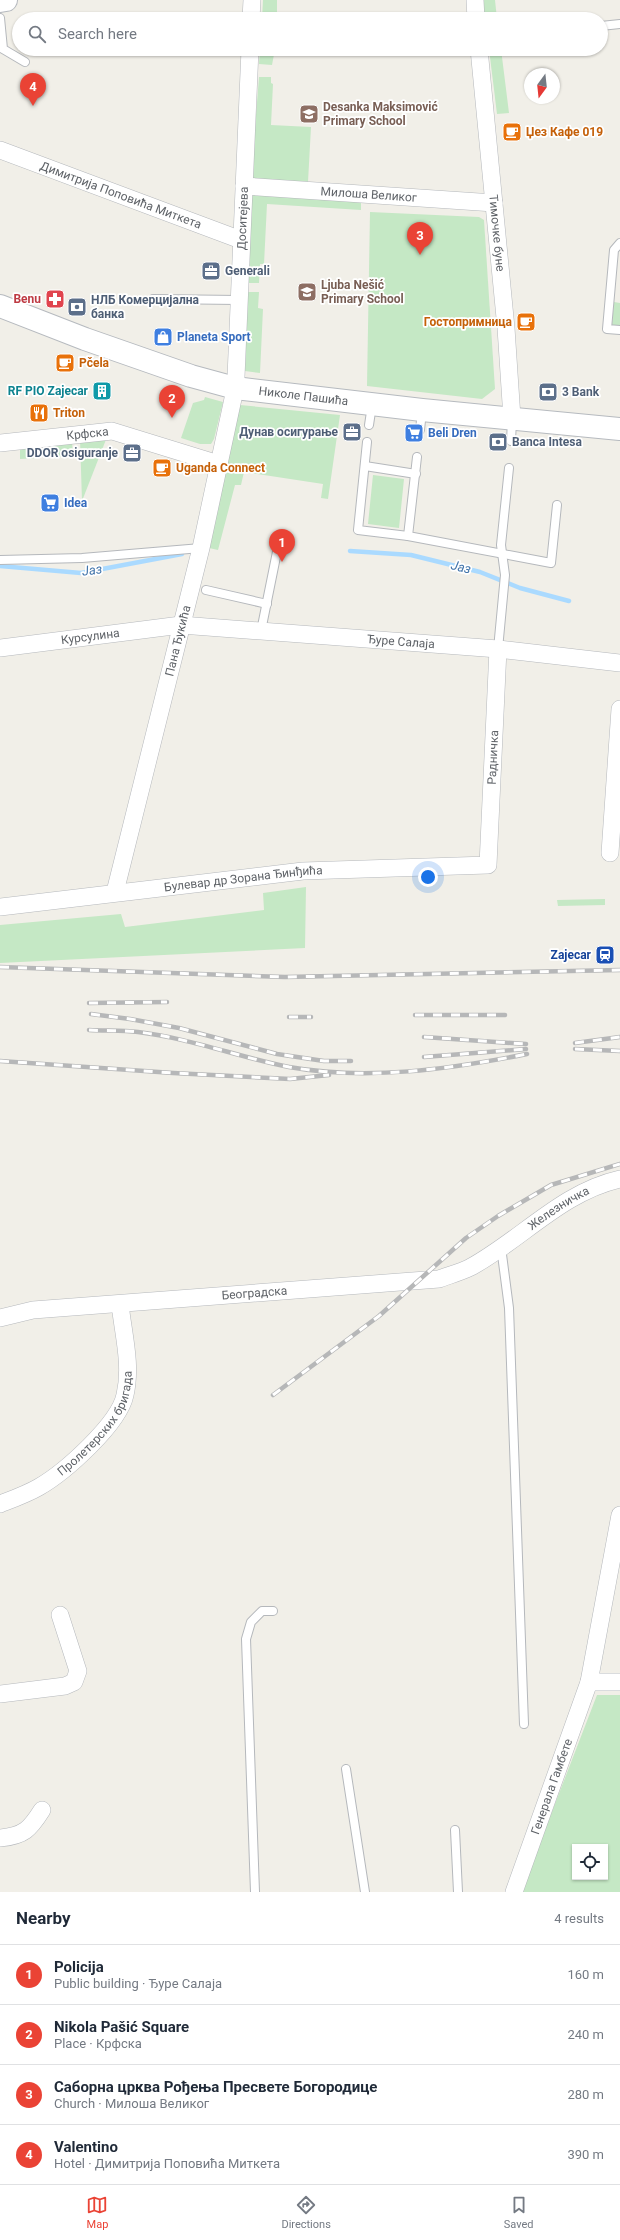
<!DOCTYPE html>
<html lang="en">
<head>
<meta charset="utf-8">
<style>
  body { margin:0; font-family:Roboto,sans-serif; background:#f6f6f7; color:#1f2937 }
  .controls { position:absolute; right:12px; bottom:12px; display:grid; overflow:hidden; border-radius:0px; box-shadow:0 1px 3px #0004 }
  .controls button { width:36px; height:36px; display:grid; place-items:center; padding:0; border:0; border-bottom:1px solid #e0e1e3; background:#fff; color:#1f2937; font:20px sans-serif }
  .compass { position:absolute; left:524px; top:68px; width:36px; height:36px; border-radius:50%; background:#fff; box-shadow:0 1px 3px #0004; rotate:195deg }
  .you { position:absolute; left:428px; top:877px; width:14px; height:14px; margin:-10px; border:3px solid #fff; border-radius:50%; background:#1a73e8; box-shadow:0 0 0 6px #1a73e833 }
  .badge { display:grid; place-items:center; width:26px; height:26px; border-radius:50%; background:#ea4335; color:#fff; font-size:13px; font-weight:700 }
  .pin { position:absolute; translate:-50% -33px; filter:drop-shadow(0 1px 2px #0008) }
  .pin::after { content:''; position:absolute; top:21px; width:14px; height:12px; background:inherit; clip-path:polygon(0 0,100% 0,50% 100%) }
  .list { margin:0; padding:0; list-style:none }
  h2 { display:flex; justify-content:space-between; align-items:center; height:52px; margin:0; padding:0 16px; font-size:17px }
  h2 small { font-size:13px; font-weight:400; color:#747a83 }
  .list li { display:grid; grid-template-columns:26px 1fr auto; gap:12px; align-items:center; box-sizing:border-box; height:60px; padding:0 16px; border-top:1px solid #e0e1e3 }
  .list b { display:block; font-size:15px; white-space:nowrap }
  .list p { margin:0; font-size:13px; white-space:nowrap; color:#747a83 }
  .list em { font-size:13px; font-style:normal; color:#747a83 }
  .icon { flex:none; width:22px; height:22px; fill:none; stroke:currentColor; stroke-width:2; stroke-linecap:round; stroke-linejoin:round }
  .map { position:relative; flex:none; width:620px; height:1892px; overflow:hidden }
  .search { position:absolute; background:#fff; box-shadow:0 1px 3px #0004; left:12px; right:12px; top:12px; height:44px; display:flex; align-items:center; gap:10px; box-sizing:border-box; padding:0 14px; border-radius:22px; color:#747a83; font-size:15px }
  .sheet { height:292px; background:#fff }
  nav { display:flex; justify-content:space-around; align-items:center; box-sizing:border-box; height:56px; border-top:1px solid #e0e1e3; background:#fff; font-size:11px; color:#747a83 }
  nav a { display:grid; justify-items:center; gap:2px }
  nav .on { color:#ea4335 }
  .map>svg:first-child { display:block }
  .green { fill:#c5e8c5; fill-rule:evenodd }
  .lines { fill:none; stroke-linecap:round; stroke-linejoin:round }
  .stream { stroke:#aadaff; stroke-width:4.5 }
  .lane-casing { stroke:#b5b8bc; stroke-width:10 }
  .street-casing { stroke:#b5b8bc; stroke-width:18 }
  .secondary-casing { stroke:#b6babf; stroke-width:24 }
  .lane { stroke:#fff; stroke-width:8 }
  .street { stroke:#fff; stroke-width:17 }
  .secondary { stroke:#fff; stroke-width:22 }
  .rail-casing { stroke:#b6b7b8; stroke-width:4.5 }
  .rail { stroke:#fff; stroke-width:3; stroke-dasharray:9; stroke-linecap:butt }
  .labels { text-anchor:middle; dominant-baseline:central; stroke-width:3.5; stroke-linejoin:round; paint-order:stroke }
  .education-label { font-size:12px; font-weight:bold; fill:#785e54; stroke:#fff; text-anchor:start }
  .food-label { font-size:12px; font-weight:bold; fill:#c56008; stroke:#fff; text-anchor:start }
  .street-label { font-size:12px; fill:#5f6368; stroke:#fff }
  .service-label { font-size:12px; font-weight:bold; fill:#4e5e75; stroke:#fff; text-anchor:start }
  .health-label { font-size:12px; font-weight:bold; fill:#be3a42; stroke:#fff; text-anchor:end }
  .shop-label { font-size:12px; font-weight:bold; fill:#366cbe; stroke:#fff; text-anchor:start }
  .culture-label { font-size:12px; font-weight:bold; fill:#0d838f; stroke:#fff; text-anchor:end }
  .transit-label { font-size:12px; font-weight:bold; fill:#164399; stroke:#fff; text-anchor:end }
  .water-label { font-size:13px; font-style:italic; fill:#4174aa; stroke:#fff }
</style>
</head>
<body>
<div class="map">
<svg width="620" height="1892" viewBox="0 0 620 1892">
  <rect width="100%" height="100%" fill="#f1efe8"/>
  <g class="green">
    <path d="M263,0h14v19h-15z"/>
    <path d="M482,0h13l2,19h-12z"/>
    <path d="M260,49h15l-3,16 -13,-1z"/>
    <path d="M489,49h12l8,64 -12,1z"/>
    <path d="M259,77h12v6l2,1 -2,41 40,2 -3,55 -57,-4z"/>
    <path d="M250,193l111,9v8l-94,-6 -3,60h-4l-1,19h-12z"/>
    <path d="M370,212l109,5 5,3 11,169 -13,10 -115,-13z"/>
    <path d="M247,292h12l-1,16 5,1 -3,64 -15,-2z"/>
    <path d="M614,302l6,1v23l-8,-1z"/>
    <path d="M205,397l18,5 -9,37 -3,5h-11l-19,-6 12,-35 11,-3z"/>
    <path d="M240,405l100,10 -12,84 -7,-1 2,-14 -79,-12 -3,13h-6l-17,65 -9,-2z"/>
    <path d="M107,437l-25,64 -2,-62z"/>
    <path d="M72,441l1,15 -19,1 -1,-15z"/>
    <path d="M39,443v15l-19,1v-15z"/>
    <path d="M373,475l31,4 -5,49 -31,-4z"/>
    <path d="M306,887l-1,61 -305,15v-38l121,-11 4,13 139,-17 -1,-17z"/>
    <path d="M605,899v6l-47,1 -1,-6z"/>
    <path d="M597,1695h23v197h-99zM575,1847h30v30h-30z"/>
  </g>
  <g class="lines">
    <g class="stream">
      <path d="M350,551l61,4 69,17 40,16 49,13"/>
      <path d="M0,566l81,7 101,-19"/>
    </g>
    <defs>
      <g id="lane">
        <path d="M0,18l3,31 22,13"/>
        <path d="M601,26l19,-2"/>
        <path d="M620,243l-6,7 -7,79 13,1"/>
        <path d="M153,299l86,1"/>
        <path d="M369,425l3,-20"/>
        <path d="M420,430l2,-19"/>
        <path d="M511,441l1,-21"/>
        <path d="M367,442l-9,88 50,6"/>
        <path d="M417,457l-9,79 143,27 6,-58"/>
        <path d="M365,466l51,8"/>
        <path d="M0,560l82,-2 119,-10"/>
        <path d="M206,590l61,14"/>
        <path d="M261,631l19,-94"/>
        <path d="M498,649l7,-74 -4,-30 8,-77"/>
        <path d="M501,1247l8,61 15,416"/>
        <path d="M346,1769l19,123"/>
        <path d="M455,1830l3,62"/>
        <path d="M255,1892l-9,-253 5,-17 11,-11h11"/>
      </g>
      <g id="street">
        <path d="M475,0l1,19"/>
        <path d="M251,19l1,-19"/>
        <path id="s1" d="M479,49l27,279 6,90"/>
        <path id="s2" d="M0,150l241,90"/>
        <path id="s3" d="M244,186l250,17"/>
        <path id="s4" d="M0,443l112,-12 107,33"/>
        <path id="s5" d="M0,648l181,-23 317,24 122,14"/>
        <path d="M610,853l10,-144"/>
        <path id="s6" d="M115,892l86,-344 33,-154 2,-17 14,-328"/>
        <path id="s7" d="M0,907l303,-36 185,-6 10,-216"/>
        <path id="s8" d="M0,1318l33,-8 406,-31c11,-4 22,-7 32,-12 51,-28 91,-75 149,-88"/>
        <path id="s9" d="M0,1504c13,-5 27,-10 39,-17 26,-15 80,-63 86,-92 7,-30 -2,-62 -5,-91"/>
        <path d="M589,1682h31"/>
        <path d="M0,1694l65,-8 9,-4 4,-11 -18,-56"/>
        <path d="M0,1838c24,-2 30,-9 42,-28"/>
        <path id="s10" d="M514,1892l75,-210 31,-167"/>
      </g>
      <g id="secondary">
        <path d="M0,1l6,-1"/>
        <path id="s11" d="M0,306l85,33 106,37 44,12 187,22 198,19"/>
      </g>
    </defs>
    <use href="#lane" class="lane-casing"/>
    <use href="#street" class="street-casing"/>
    <use href="#secondary" class="secondary-casing"/>
    <use href="#lane" class="lane"/>
    <use href="#street" class="street"/>
    <use href="#secondary" class="secondary"/>
    <defs>
      <g id="rail">
        <path d="M0,967l285,10 335,-7"/>
        <path d="M89,1003l78,-1"/>
        <path d="M91,1014l39,5 49,9 98,26 47,7h27"/>
        <path d="M415,1015h90"/>
        <path d="M289,1017h22"/>
        <path d="M89,1030c16,1 33,0 49,2 51,6 100,25 151,35 79,14 161,2 238,-13"/>
        <path d="M424,1037l102,7"/>
        <path d="M575,1043l45,-6"/>
        <path d="M575,1049l45,2"/>
        <path d="M424,1057l102,-8"/>
        <path d="M0,1061l173,12 117,6 39,-4"/>
        <path d="M273,1395l106,-79 87,-78 32,-22 53,-31 69,-21"/>
      </g>
    </defs>
    <use href="#rail" class="rail-casing"/>
    <use href="#rail" class="rail"/>
  </g>
  <defs>
    <symbol id="school-square" viewBox="-11 -11 22 22"><rect x="-9" y="-9" width="18" height="18" rx="4" fill="#8d6e63" stroke="#fff"/><path d="M0-5L7-2L0 1L-7-2ZM-4 1L0 2.5L4 1V4Q0 6-4 4Z" fill="#fff"/></symbol>
    <symbol id="cafe-square" viewBox="-11 -11 22 22"><rect x="-9" y="-9" width="18" height="18" rx="4" fill="#e8710a" stroke="#fff"/><path d="M-5.5-4.5H6V0H3Q3 3.5 0 3.5H-2.5Q-5.5 3.5-5.5 0ZM3-3.2v2h1.7v-2ZM-6 4.5H4V6H-6Z" fill="#fff"/></symbol>
    <symbol id="office-square" viewBox="-11 -11 22 22"><rect x="-9" y="-9" width="18" height="18" rx="4" fill="#5c6f8a" stroke="#fff"/><path d="M-6-3h4V-5.5h4V-3h4V5H-6ZM-1-4.5V-3h2v-1.5ZM-6 0V1H6V0Z" fill="#fff"/></symbol>
    <symbol id="pharmacy-square" viewBox="-11 -11 22 22"><rect x="-9" y="-9" width="18" height="18" rx="4" fill="#e0444e" stroke="#fff"/><path d="M-2-6h4v4h4v4h-4v4h-4v-4h-4v-4h4Z" fill="#fff"/></symbol>
    <symbol id="bank-square" viewBox="-11 -11 22 22"><rect x="-9" y="-9" width="18" height="18" rx="4" fill="#5c6f8a" stroke="#fff"/><path d="M-6-4H6V4H-6ZM0-2.3a2.3 2.3 0 1 0 0 4.6a2.3 2.3 0 1 0 0-4.6Z" fill="#fff"/></symbol>
    <symbol id="shop-square" viewBox="-11 -11 22 22"><rect x="-9" y="-9" width="18" height="18" rx="4" fill="#3f7fe0" stroke="#fff"/><path d="M-5-2.5h2.3a2.7 3.5 0 0 1 5.4 0H5L5.5 6h-11ZM-1.5-2.5h3a1.5 2.3 0 0 0-3 0Z" fill="#fff"/></symbol>
    <symbol id="building-square" viewBox="-11 -11 22 22"><rect x="-9" y="-9" width="18" height="18" rx="4" fill="#0f9aa8" stroke="#fff"/><path d="M-4-6H4V6H1V3H-1V6H-4ZM-2.5-4.3h1.7v1.8h-1.7ZM.8-4.3h1.7v1.8H.8ZM-2.5-1h1.7V.8h-1.7ZM.8-1h1.7V.8H.8Z" fill="#fff"/></symbol>
    <symbol id="restaurant-square" viewBox="-11 -11 22 22"><rect x="-9" y="-9" width="18" height="18" rx="4" fill="#e8710a" stroke="#fff"/><path d="M-5-6h1v4h1v-4h1v4h1v-4h1v5L-1.5 .5V6h-2V.5L-5-1ZM5-6V6H3V1.5H1.5Q1.5-4 5-6Z" fill="#fff"/></symbol>
    <symbol id="supermarket-square" viewBox="-11 -11 22 22"><rect x="-9" y="-9" width="18" height="18" rx="4" fill="#3f7fe0" stroke="#fff"/><path d="M-6-5.5h2.5l.6 2H6L4.5 2H-2.5L-4.4-4H-6ZM-1.5 3.2a1.3 1.3 0 1 0 .1 0ZM3 3.2a1.3 1.3 0 1 0 .1 0Z" fill="#fff"/></symbol>
    <symbol id="station-square" viewBox="-11 -11 22 22"><rect x="-9" y="-9" width="18" height="18" rx="4" fill="#1a4fb4" stroke="#fff"/><path d="M-3-6H3Q5-6 5-4V2Q5 4 3 4L4.5 6H3L1.5 4h-3L-3 6H-4.5L-3 4Q-5 4-5 2V-4Q-5-6-3-6ZM-3.5-4v3h7v-3ZM-3.5 1v1.5H-2V1ZM2 1v1.5H3.5V1Z" fill="#fff"/></symbol>
  </defs>
  <g fill-rule="evenodd">
    <use href="#school-square" x="298" y="103" width="22" height="22"/>
    <use href="#cafe-square" x="501" y="121" width="22" height="22"/>
    <use href="#office-square" x="200" y="260" width="22" height="22"/>
    <use href="#school-square" x="296" y="281" width="22" height="22"/>
    <use href="#pharmacy-square" x="44" y="288" width="22" height="22"/>
    <use href="#bank-square" x="66" y="296" width="22" height="22"/>
    <use href="#cafe-square" x="515" y="311" width="22" height="22"/>
    <use href="#shop-square" x="152" y="326" width="22" height="22"/>
    <use href="#cafe-square" x="54" y="352" width="22" height="22"/>
    <use href="#building-square" x="91" y="380" width="22" height="22"/>
    <use href="#bank-square" x="537" y="381" width="22" height="22"/>
    <use href="#restaurant-square" x="28" y="402" width="22" height="22"/>
    <use href="#office-square" x="341" y="421" width="22" height="22"/>
    <use href="#supermarket-square" x="403" y="422" width="22" height="22"/>
    <use href="#bank-square" x="487" y="431" width="22" height="22"/>
    <use href="#office-square" x="121" y="442" width="22" height="22"/>
    <use href="#cafe-square" x="151" y="457" width="22" height="22"/>
    <use href="#supermarket-square" x="39" y="492" width="22" height="22"/>
    <use href="#station-square" x="594" y="944" width="22" height="22"/>
  </g>
  <g class="labels">
    <g class="education-label">
      <text x="323" y="107">Desanka Maksimović<tspan x="323" dy="14">Primary School</tspan></text>
      <text x="321" y="285">Ljuba Nešić<tspan x="321" dy="14">Primary School</tspan></text>
    </g>
    <g class="food-label">
      <text x="526" y="132">Џез Кафе 019</text>
      <text x="512" y="322" text-anchor="end">Гостопримница</text>
      <text x="79" y="363">Pčela</text>
      <text x="53" y="413">Triton</text>
      <text x="176" y="468">Uganda Connect</text>
    </g>
    <g class="street-label">
      <text stroke="none"><textPath href="#s3" startOffset="125">Милоша Великог</textPath></text>
      <text stroke="none"><textPath href="#s2" startOffset="129">Димитрија Поповића Миткета</textPath></text>
      <text stroke="none"><textPath href="#s6" startOffset="688">Доситејева</textPath></text>
      <text stroke="none"><textPath href="#s1" startOffset="185">Тимочке буне</textPath></text>
      <text stroke="none"><textPath href="#s11" startOffset="318">Николе Пашића</textPath></text>
      <text stroke="none"><textPath href="#s4" startOffset="88">Крфска</textPath></text>
      <text stroke="none"><textPath href="#s5" startOffset="91">Курсулина</textPath></text>
      <text stroke="none"><textPath href="#s6" startOffset="259">Пана Ђукића</textPath></text>
      <text stroke="none"><textPath href="#s5" startOffset="403">Ђуре Салаја</textPath></text>
      <text stroke="none"><textPath href="#s7" startOffset="598">Радничка</textPath></text>
      <text stroke="none"><textPath href="#s7" startOffset="245">Булевар др Зорана Ђинђића</textPath></text>
      <text stroke="none"><textPath href="#s8" startOffset="581">Железничка</textPath></text>
      <text stroke="none"><textPath href="#s8" startOffset="256">Београдска</textPath></text>
      <text stroke="none"><textPath href="#s9" startOffset="131">Пролетерских бригада</textPath></text>
      <text stroke="none"><textPath href="#s10" startOffset="112">Генерала Гамбете</textPath></text>
    </g>
    <g class="service-label">
      <text x="225" y="271">Generali</text>
      <text x="91" y="300">НЛБ Комерцијална<tspan x="91" dy="14">банка</tspan></text>
      <text x="562" y="392">3 Bank</text>
      <text x="338" y="432" text-anchor="end">Дунав осигурање</text>
      <text x="512" y="442">Banca Intesa</text>
      <text x="118" y="453" text-anchor="end">DDOR osiguranje</text>
    </g>
    <g class="health-label">
      <text x="41" y="299">Benu</text>
    </g>
    <g class="shop-label">
      <text x="177" y="337">Planeta Sport</text>
      <text x="428" y="433">Beli Dren</text>
      <text x="64" y="503">Idea</text>
    </g>
    <g class="culture-label">
      <text x="88" y="391">RF PIO Zajecar</text>
    </g>
    <g class="transit-label">
      <text x="591" y="955">Zajecar</text>
    </g>
    <g class="water-label">
      <text transform="translate(461 567) rotate(13)">Јаз</text>
      <text transform="translate(92 570) rotate(-8)">Јаз</text>
    </g>
  </g>
</svg>
<div class="controls">
<button><svg class="icon" aria-label="locate" viewBox="0 0 24 24"><circle cx="12" cy="12" r="6"/><path d="M12 2v4M12 18v4M2 12h4M18 12h4"/></svg></button>
</div>
<svg class="compass" viewBox="-18 -18 36 36"><path d="M0-13l5 13h-10z" fill="#e53935"/><path d="M0 13l5-13h-10z" fill="#747a83"/></svg>
<div class="you"></div>
<div class="pin badge" style="left:282px;top:562px">1</div>
<div class="pin badge" style="left:172px;top:418px">2</div>
<div class="pin badge" style="left:420px;top:255px">3</div>
<div class="pin badge" style="left:33px;top:106px">4</div>
<div class="search"><svg class="icon" aria-label="search" viewBox="0 0 24 24"><circle cx="10" cy="10" r="6"/><path d="M15 15l6 6"/></svg>Search here</div>
</div>
<section class="sheet">
<h2>Nearby<small>4 results</small></h2>
<ul class="list">
<li><span class="badge">1</span><div><b>Policija</b><p>Public building · Ђуре Салаја</p></div><em>160 m</em></li>
<li><span class="badge">2</span><div><b>Nikola Pašić Square</b><p>Place · Крфска</p></div><em>240 m</em></li>
<li><span class="badge">3</span><div><b>Саборна црква Рођења Пресвете Богородице</b><p>Church · Милоша Великог</p></div><em>280 m</em></li>
<li><span class="badge">4</span><div><b>Valentino</b><p>Hotel · Димитрија Поповића Миткета</p></div><em>390 m</em></li>
</ul>
</section>
<nav>
<a class="on"><svg class="icon" aria-label="map" viewBox="0 0 24 24"><path d="M3 6l6-2 6 2 6-2v14l-6 2-6-2-6 2zM9 4v14M15 6v14"/></svg>Map</a>
<a><svg class="icon" aria-label="directions" viewBox="0 0 24 24"><path d="M12 3l9 9-9 9-9-9zM9 14v-3h6M13 9l2 2-2 2"/></svg>Directions</a>
<a><svg class="icon" aria-label="saved" viewBox="0 0 24 24"><path d="M7 4h10v16l-5-4-5 4z"/></svg>Saved</a>
</nav>
</body>
</html>
